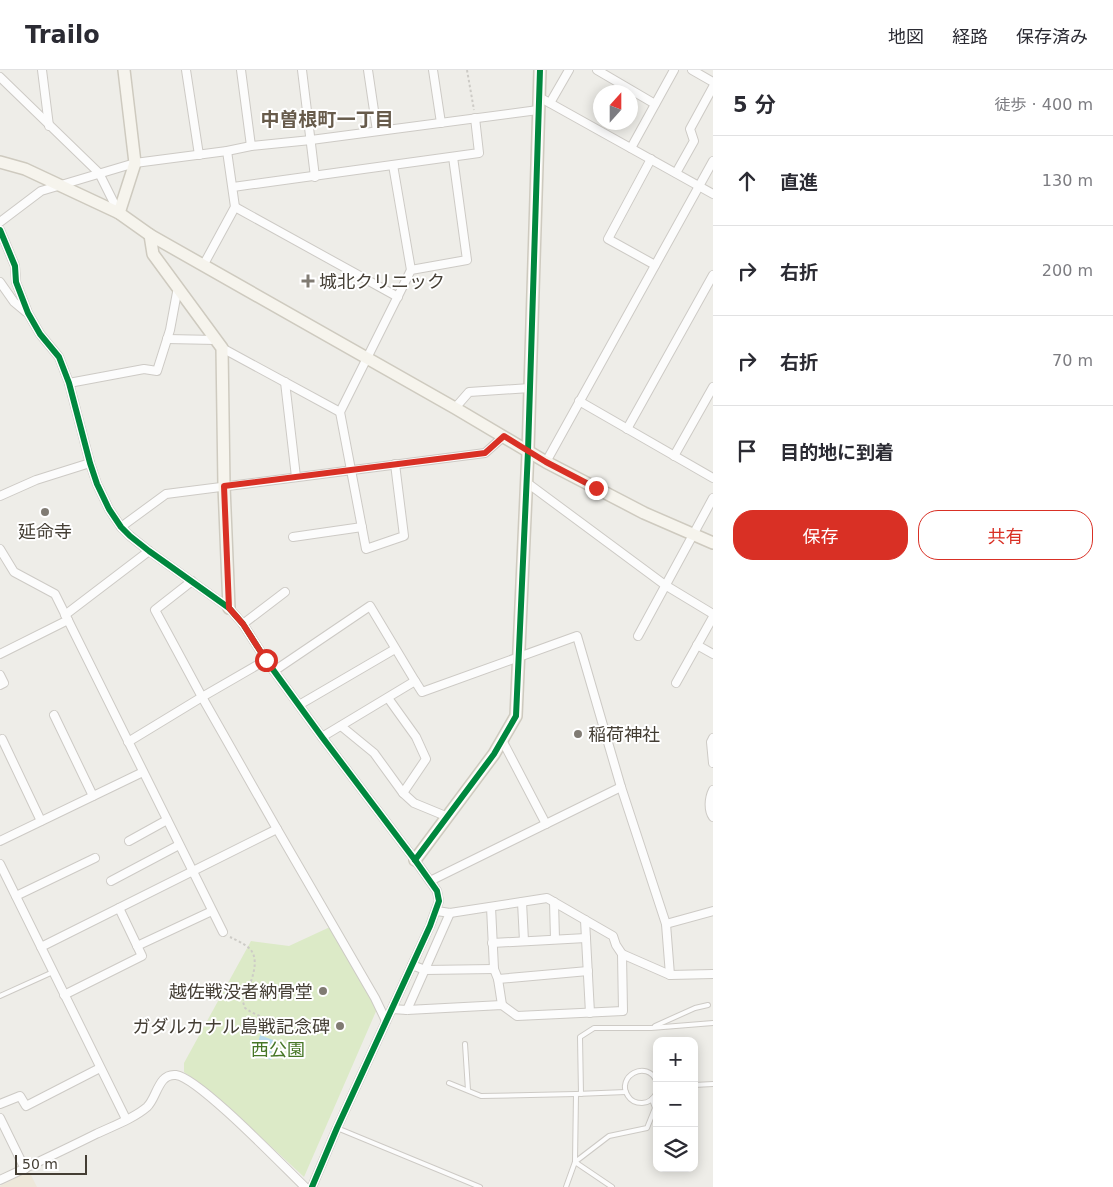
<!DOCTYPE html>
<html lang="ja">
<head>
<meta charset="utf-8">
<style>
  body { margin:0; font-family:"DejaVu Sans","Noto Sans JP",sans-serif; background:#f2f2f3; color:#2b2b33 }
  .controls { position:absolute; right:15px; bottom:15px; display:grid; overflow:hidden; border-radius:10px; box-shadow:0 2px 12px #0003 }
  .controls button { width:45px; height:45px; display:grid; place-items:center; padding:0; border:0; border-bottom:1px solid #e1e1e2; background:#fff; color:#2b2b33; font:25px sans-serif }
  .compass { position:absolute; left:593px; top:15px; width:45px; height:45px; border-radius:50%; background:#fff; box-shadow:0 2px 12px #0003; rotate:21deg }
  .scale { position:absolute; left:15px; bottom:12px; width:72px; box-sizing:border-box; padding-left:5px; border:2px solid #443e34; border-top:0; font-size:14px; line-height:18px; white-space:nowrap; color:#443e34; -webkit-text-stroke:4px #fff; paint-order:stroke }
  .stop { position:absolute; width:15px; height:15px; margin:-11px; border:4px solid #d93025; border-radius:50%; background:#fff }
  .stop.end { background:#d93025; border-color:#fff; box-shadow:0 1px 5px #0008 }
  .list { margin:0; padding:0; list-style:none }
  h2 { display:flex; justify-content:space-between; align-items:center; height:65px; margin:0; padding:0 20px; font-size:21px }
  h2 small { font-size:16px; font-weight:400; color:#7c7c81 }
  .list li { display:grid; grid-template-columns:32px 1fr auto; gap:15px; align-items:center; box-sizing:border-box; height:90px; padding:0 20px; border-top:1px solid #e1e1e2 }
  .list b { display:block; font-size:19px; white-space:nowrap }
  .list em { font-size:16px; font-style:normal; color:#7c7c81 }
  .actions { display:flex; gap:10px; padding:15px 20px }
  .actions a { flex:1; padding:11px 0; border:1px solid #d93025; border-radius:20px; text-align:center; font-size:18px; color:#d93025 }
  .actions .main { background:#d93025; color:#fff }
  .icon { flex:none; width:28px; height:28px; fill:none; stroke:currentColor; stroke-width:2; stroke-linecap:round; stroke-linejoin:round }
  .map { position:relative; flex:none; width:713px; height:1117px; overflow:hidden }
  header { display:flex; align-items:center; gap:30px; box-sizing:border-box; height:70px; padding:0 25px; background:#fff; border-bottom:1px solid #e1e1e2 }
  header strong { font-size:24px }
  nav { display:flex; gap:28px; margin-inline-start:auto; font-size:18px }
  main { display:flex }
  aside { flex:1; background:#fff }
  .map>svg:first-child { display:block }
  .education { fill:#ede8da }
  .green { fill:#dceac7 }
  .water { fill:#b7d9ee }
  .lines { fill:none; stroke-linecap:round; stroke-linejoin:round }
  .lane-casing { stroke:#cdcac5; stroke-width:6 }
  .street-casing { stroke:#cdcac5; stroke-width:10 }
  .secondary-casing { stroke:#cecabf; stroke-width:14 }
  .path { stroke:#cdcbc6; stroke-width:2; stroke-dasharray:2.5 2.5; stroke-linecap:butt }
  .lane { stroke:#fcfcfc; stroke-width:4 }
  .street { stroke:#fcfcfc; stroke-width:8 }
  .secondary { stroke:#f6f4ed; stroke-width:11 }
  .cycleway-casing { stroke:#fff; stroke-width:9 }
  .cycleway { stroke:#00873e; stroke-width:6 }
  .route { stroke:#d93025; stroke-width:6 }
  .poi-dot { fill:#807b73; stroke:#fff; stroke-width:2 }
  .labels { text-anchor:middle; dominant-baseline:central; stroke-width:4; stroke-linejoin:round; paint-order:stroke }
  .poi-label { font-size:18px; fill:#443e34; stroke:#fff; text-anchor:start }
  .park-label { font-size:18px; fill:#477727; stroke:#fff }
  .neighbourhood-label { font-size:19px; font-weight:bold; fill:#675b4b; stroke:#fff }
</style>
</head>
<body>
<header>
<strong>Trailo</strong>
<nav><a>地図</a><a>経路</a><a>保存済み</a></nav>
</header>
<main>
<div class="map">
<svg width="713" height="1117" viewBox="0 0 713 1117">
  <rect width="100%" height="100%" fill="#eeede8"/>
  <path class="education" d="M29,1101l8,16h-37v-1z"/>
  <path class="green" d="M330,857l47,82 -73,168 -67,-62 -46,-38 -7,-5v-9l67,-122 38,5z"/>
  <path class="water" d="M260,965l18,7 -7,11 2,1 -2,6 -19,-8 3,-6 2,1z"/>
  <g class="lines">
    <defs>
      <g id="lane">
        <path d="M0,926l53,-24"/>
        <path d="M655,956l40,-18 13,-3"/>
        <path d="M465,974l3,46"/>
        <path d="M657,1012c-10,-24 -42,-5 -29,14 3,5 9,7 14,7 7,0 12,-5 15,-11"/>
        <path d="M449,1013l32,13 95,-2"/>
        <path d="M694,1015l19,-1"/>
        <path d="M581,1024l-1,-57 14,-9h57l62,-5"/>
        <path d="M337,1058l143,59"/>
        <path d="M566,1117l9,-25 1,-68 50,-2"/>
        <path d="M612,1117l-37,-25 34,-26 38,-8 8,-20 -3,-9"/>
      </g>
      <g id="street">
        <path d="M42,0l7,56"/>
        <path d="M186,0l13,85"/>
        <path d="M241,0l10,76"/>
        <path d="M302,0l13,107"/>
        <path d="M368,0l9,61"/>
        <path d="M433,0l8,53"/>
        <path d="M597,0l58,34"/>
        <path d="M692,0l21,12"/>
        <path d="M0,7l99,96 20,40"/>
        <path d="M539,27l174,97"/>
        <path d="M550,33l19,-33"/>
        <path d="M631,78l43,-78"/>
        <path d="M651,89l-43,80 47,26"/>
        <path d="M393,95l18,105"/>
        <path d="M676,103l18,-32 -4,-12 23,-42"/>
        <path d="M233,117l246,-34 -4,-35"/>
        <path d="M235,137l163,90"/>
        <path d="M0,152l41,-31 94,-28 92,-12 24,-5 60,-6 227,-30"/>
        <path d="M0,160l15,36 1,16 12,31 12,21 19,23 10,26 21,80 7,21 12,25 12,18 9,9 19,15 80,57 14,16 23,36 56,77 93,123 22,31 2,10 -9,25 -93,202 -25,59"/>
        <path d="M204,194l31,-57 -8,-56"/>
        <path d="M0,212l14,20 12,10"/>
        <path d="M167,269l49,1"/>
        <path d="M222,278l118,64"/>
        <path d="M285,312l11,95"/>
        <path d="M69,313l75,-14 13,2 13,-41 8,-43"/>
        <path d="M579,331l134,77"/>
        <path d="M455,338l14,-16 61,-4"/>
        <path d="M627,359l86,-154"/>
        <path d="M674,386l39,-69"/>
        <path d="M546,392l167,-301"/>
        <path d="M395,394l9,72 -38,13 -26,-137 71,-142 56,-10 -14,-103"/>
        <path d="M526,412l139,103 48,29"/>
        <path d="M0,426l36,-16 54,-17"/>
        <path d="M121,457l45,-33 319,-41 19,-17"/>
        <path d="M293,467l69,-10"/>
        <path d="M0,479l14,23 41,22 168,338"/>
        <path d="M192,511l-37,29 47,87 75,132 98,169 11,23"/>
        <path d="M65,545l84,-64"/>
        <path d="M243,554l42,-32"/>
        <path d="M638,566l75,-138"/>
        <path d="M697,575l16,9"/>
        <path d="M0,584l68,-34"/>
        <path d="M274,601l96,-65 45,75"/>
        <path d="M0,605l4,8 -4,2"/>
        <path d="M676,613l37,-66"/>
        <path d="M388,628l28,39 10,22 -23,34"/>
        <path d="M299,635l96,-56"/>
        <path d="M54,645l39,81"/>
        <path d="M341,656l33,27 29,40 11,10 34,14"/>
        <path d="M322,667l93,-56 7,11 155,-56 44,151 45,137 4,51"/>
        <path d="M713,668l-2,4 2,21"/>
        <path d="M0,670l2,-1 39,82"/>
        <path d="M502,670l44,84"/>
        <path d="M128,672l74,-45 64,-37"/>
        <path d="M713,720c-4,8 -5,20 0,27"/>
        <path d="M0,771l143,-69"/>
        <path d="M129,771l38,-21"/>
        <path d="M0,794l126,255"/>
        <path d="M111,811l68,-36"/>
        <path d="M430,811l191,-94"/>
        <path d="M16,826l79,-38"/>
        <path d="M522,832l2,39"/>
        <path d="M554,832l1,37"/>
        <path d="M491,837l3,62 4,10 4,26"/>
        <path d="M437,841l13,2 97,-15 66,38 3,9 6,9 48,21 43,-1"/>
        <path d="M585,850l5,93"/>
        <path d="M666,854l47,-13"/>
        <path d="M492,873l94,-5"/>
        <path d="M137,876l75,-35"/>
        <path d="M41,877l236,-118"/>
        <path d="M412,895l13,5 69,-1"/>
        <path d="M498,909l90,-8"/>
        <path d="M64,925l78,-39 -23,-48"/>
        <path d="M392,939l15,1 95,-5 15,11 106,-5 -1,-57"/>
        <path d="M407,940l43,-97"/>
        <path d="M0,1034l20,-8 6,10 74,-38"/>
        <path d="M0,1048l25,51"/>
        <path d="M0,1110c32,-15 64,-30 96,-46 17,-8 37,-15 51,-27 10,-9 11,-34 29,-32 23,3 108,92 129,112"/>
      </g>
      <g id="secondary">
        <path d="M0,92l25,7 94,44 31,22 305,173 91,54 98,51 69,30"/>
        <path d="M119,143l16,-50 -11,-93"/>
        <path d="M150,165l3,19 69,94 2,138 5,122"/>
        <path d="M415,790l79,-106 22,-38 12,-265 12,-381"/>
      </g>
    </defs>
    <use href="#lane" class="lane-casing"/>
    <use href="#street" class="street-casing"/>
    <use href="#secondary" class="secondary-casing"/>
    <g class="path">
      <path d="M467,0l7,40"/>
      <path d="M230,867c6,3 15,7 20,12 12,13 -2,39 -7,53l2,6 6,4 41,19"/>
    </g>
    <use href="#lane" class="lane"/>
    <use href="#street" class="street"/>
    <use href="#secondary" class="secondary"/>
    <defs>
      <g id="cycleway">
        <path d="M0,160l15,36 1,16 12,31 12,21 19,23 10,26 21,80 7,21 12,25 12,18 9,9 19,15 80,57 14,16 23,36 56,77 93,123 22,31 2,10 -9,25 -93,202 -25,59"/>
        <path d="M415,790l79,-106 22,-38 12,-265 12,-381"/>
      </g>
    </defs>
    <use href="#cycleway" class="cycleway-casing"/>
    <use href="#cycleway" class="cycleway"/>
  </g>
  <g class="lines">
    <path class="route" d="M266,590l-23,-36 -14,-16 -5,-122 261,-33 19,-17 42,26 50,26"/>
  </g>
  <g class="poi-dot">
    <path d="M305.5 203.5h5v5h5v5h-5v5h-5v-5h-5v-5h5z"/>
    <circle cx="45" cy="442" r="5"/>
    <circle cx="578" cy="664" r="5"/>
    <circle cx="323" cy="921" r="5"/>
    <circle cx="340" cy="956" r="5"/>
  </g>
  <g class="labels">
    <g class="poi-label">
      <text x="319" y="211">城北クリニック</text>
      <text x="45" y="461" text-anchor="middle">延命寺</text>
      <text x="588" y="664">稲荷神社</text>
      <text x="313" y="921" text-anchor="end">越佐戦没者納骨堂</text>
      <text x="330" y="956" text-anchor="end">ガダルカナル島戦記念碑</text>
    </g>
    <g class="park-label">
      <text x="278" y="979">西公園</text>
    </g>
    <g class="neighbourhood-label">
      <text x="327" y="49">中曽根町一丁目</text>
    </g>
  </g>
</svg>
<div class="controls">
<button>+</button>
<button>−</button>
<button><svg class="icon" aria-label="layers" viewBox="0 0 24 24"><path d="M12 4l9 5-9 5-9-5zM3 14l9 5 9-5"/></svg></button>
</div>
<svg class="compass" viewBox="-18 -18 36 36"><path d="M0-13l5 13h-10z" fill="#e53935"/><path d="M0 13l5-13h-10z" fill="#7c7c81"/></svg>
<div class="scale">50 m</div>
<div class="stop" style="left:266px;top:590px"></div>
<div class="stop end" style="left:596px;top:418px"></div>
</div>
<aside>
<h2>5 分<small>徒歩 · 400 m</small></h2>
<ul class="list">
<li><svg class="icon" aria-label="ahead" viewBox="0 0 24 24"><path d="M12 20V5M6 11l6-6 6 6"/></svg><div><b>直進</b></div><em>130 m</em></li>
<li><svg class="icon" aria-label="right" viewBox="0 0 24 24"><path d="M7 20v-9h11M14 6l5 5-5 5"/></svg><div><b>右折</b></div><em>200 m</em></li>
<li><svg class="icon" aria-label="right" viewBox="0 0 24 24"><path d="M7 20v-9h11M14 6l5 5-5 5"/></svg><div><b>右折</b></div><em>70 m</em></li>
<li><svg class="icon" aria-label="arrive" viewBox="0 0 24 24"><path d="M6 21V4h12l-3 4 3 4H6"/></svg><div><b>目的地に到着</b></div></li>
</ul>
<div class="actions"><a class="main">保存</a><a>共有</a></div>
</aside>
</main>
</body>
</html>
